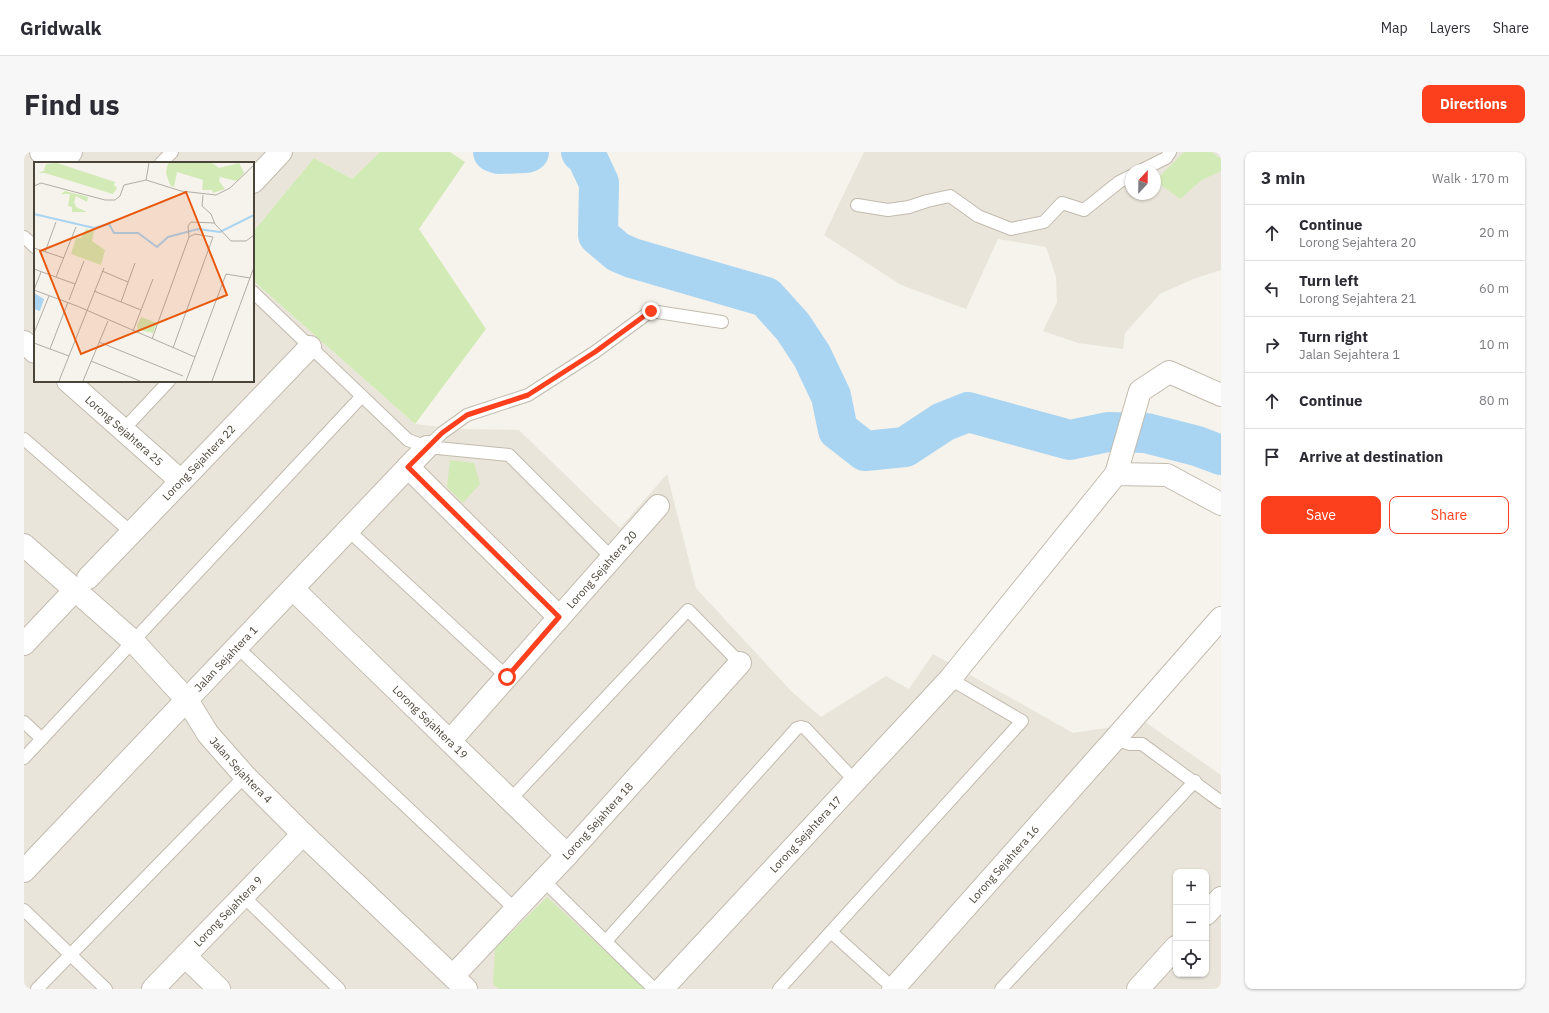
<!DOCTYPE html>
<html lang="en">
<head>
<meta charset="utf-8">
<style>
  body { margin:0; font-family:"IBM Plex Sans",sans-serif; background:#f7f7f7; color:#2b2b33 }
  .controls { position:absolute; right:12px; bottom:12px; display:grid; overflow:hidden; border-radius:8px; box-shadow:0 1px 3px #0004 }
  .controls button { width:36px; height:36px; display:grid; place-items:center; padding:0; border:0; border-bottom:1px solid #e1e1e2; background:#fff; color:#2b2b33; font:20px sans-serif }
  .compass { position:absolute; left:1101px; top:12px; width:36px; height:36px; border-radius:50%; background:#fff; box-shadow:0 1px 3px #0004; rotate:22deg }
  .stop { position:absolute; width:12px; height:12px; margin:-9px; border:3px solid #fc3f1d; border-radius:50%; background:#fff }
  .stop.end { background:#fc3f1d; border-color:#fff; box-shadow:0 1px 4px #0008 }
  .list { margin:0; padding:0; list-style:none }
  h2 { display:flex; justify-content:space-between; align-items:center; height:52px; margin:0; padding:0 16px; font-size:17px }
  h2 small { font-size:13px; font-weight:400; color:#7c7c81 }
  .list li { display:grid; grid-template-columns:26px 1fr auto; gap:12px; align-items:center; box-sizing:border-box; height:56px; padding:0 16px; border-top:1px solid #e1e1e2 }
  .list b { display:block; font-size:15px; white-space:nowrap }
  .list p { margin:0; font-size:13px; white-space:nowrap; color:#7c7c81 }
  .list em { font-size:13px; font-style:normal; color:#7c7c81 }
  .actions { display:flex; gap:8px; padding:12px 16px }
  .actions a { flex:1; padding:9px 0; border:1px solid #fc3f1d; border-radius:8px; text-align:center; font-size:14px; color:#fc3f1d }
  .actions .main { background:#fc3f1d; color:#fff }
  .icon { flex:none; width:22px; height:22px; fill:none; stroke:currentColor; stroke-width:2; stroke-linecap:round; stroke-linejoin:round }
  .map { position:relative; flex:none; width:1197px; height:837px; overflow:hidden; border-radius:8px }
  header { display:flex; align-items:center; gap:24px; box-sizing:border-box; height:56px; padding:0 20px; background:#fff; border-bottom:1px solid #e1e1e2 }
  header strong { font-size:19px }
  nav { display:flex; gap:22px; margin-inline-start:auto; font-size:14px }
  .intro { display:flex; align-items:center; justify-content:space-between; box-sizing:border-box; height:96px; padding:0 24px }
  h1 { margin:0; font-size:28px }
  .button { padding:10px 18px; border-radius:8px; background:#fc3f1d; color:#fff; font-size:14px; font-weight:700 }
  main { display:flex; gap:24px; padding:0 24px }
  aside { flex:1; background:#fff; border-radius:8px; box-shadow:0 1px 3px #0004 }
  .map>svg:first-child { display:block }
  .residential { fill:#eae5da; fill-rule:evenodd }
  .green { fill:#d2eab5 }
  .lines { fill:none; stroke-linecap:round; stroke-linejoin:round }
  .river { stroke:#a9d4f2; stroke-width:40 }
  .service-casing { stroke:#c2bbae; stroke-width:14 }
  .minor-casing { stroke:#c2bbae; stroke-width:24 }
  .service { stroke:#fff; stroke-width:12 }
  .minor { stroke:#fff; stroke-width:22 }
  .route { stroke:#fc3f1d; stroke-width:5 }
  .labels { text-anchor:middle; dominant-baseline:central; stroke-width:4; stroke-linejoin:round; paint-order:stroke }
  .street-label { font-size:11px; fill:#4b4439; stroke:#fff }
  .inset-river { fill:none; stroke:#a9d4f2; stroke-width:2 }
  .inset-road { fill:none; stroke:#b2ada4; stroke-width:1 }
  .view { fill:#e8590c; fill-opacity:0.15; stroke:#e8590c; stroke-width:2 }
  .inset-edge { fill:none; stroke:#4b4439; stroke-width:2 }
</style>
</head>
<body>
<header>
<strong>Gridwalk</strong>
<nav><a>Map</a><a>Layers</a><a>Share</a></nav>
</header>
<div class="intro"><h1>Find us</h1><a class="button">Directions</a></div>
<main>
<div class="map">
<svg width="1197" height="837" viewBox="0 0 1197 837">
  <rect width="100%" height="100%" fill="#f6f3ec"/>
  <g class="residential">
    <path d="M0,0h356l-28,27 -38,-21 -61,74v-69h-218v218h218v-102l5,6 157,139 45,5 59,1 101,98 47,-54 29,114 95,103 30,26 65,-41 23,13 24,-35 140,79 72,-11 76,53v214h-1197zM1152,720h30v102h-30z"/>
    <path d="M840,0h357v118l-28,9 -33,15 -35,39 -2,16 -45,-6 -35,-12 14,-29 -1,-25 -10,-30 -48,-8 -32,70 -65,-24 -77,-50zM1107,18h24v24h-24z"/>
  </g>
  <g class="green">
    <path d="M356,0h70l15,10 -46,67 67,100 -71,95 -157,-139 -5,-6v-47l61,-74 38,21z"/>
    <path d="M1160,0h27l10,7v12l-19,9 -22,19 -25,-18z"/>
    <path d="M426,308l24,3 6,21 -17,19 -16,-16z"/>
    <path d="M523,745l99,92h-147l-6,-5 2,-35z"/>
  </g>
  <g class="lines">
    <g class="river">
      <path d="M469,0l5,2 28,-1 3,-1"/>
      <path d="M557,0l5,3 13,28 -1,52 20,17 14,6 134,39 27,30 19,29 19,40 7,34 27,21 40,-4 38,-25 25,-10 102,28 38,-8 38,1 51,13 24,9"/>
    </g>
    <defs>
      <g id="service">
        <path d="M137,11l11,-11"/>
        <path d="M1118,18l24,-12 4,-6"/>
        <path d="M833,53l31,5 21,-3 18,-6 23,-5 28,20 33,13 33,-7 18,-19 22,7 35,-28 12,-6"/>
        <path d="M0,85l11,10"/>
        <path d="M229,140l155,148 19,7 82,8 103,103"/>
        <path d="M99,278l46,-49"/>
        <path d="M0,287l108,94"/>
        <path d="M403,295l15,-14 25,-18 61,-20 67,-43 56,-41 71,11"/>
        <path d="M324,378l159,147"/>
        <path d="M213,495l279,263"/>
        <path d="M0,570l18,17"/>
        <path d="M1091,587l15,5h12l79,58"/>
        <path d="M0,606l338,-362"/>
        <path d="M486,648l178,-190 52,53"/>
        <path d="M519,728l111,109"/>
        <path d="M219,744l96,93"/>
        <path d="M0,758l82,79"/>
        <path d="M807,780l62,56"/>
        <path d="M582,789l191,-213 4,-1 4,1 51,54"/>
        <path d="M13,837l208,-213"/>
        <path d="M755,837l243,-268 -72,-42"/>
        <path d="M977,837l194,-208"/>
      </g>
      <g id="minor">
        <path d="M17,0l13,11"/>
        <path d="M37,11l10,-11"/>
        <path d="M229,30l28,-30"/>
        <path d="M0,190l11,10"/>
        <path id="s1" d="M44,229l113,100"/>
        <path d="M384,315l151,150"/>
        <path d="M1092,322l24,-83 29,-19 52,23"/>
        <path id="s2" d="M0,393l109,96 54,59 21,34 37,42 58,58 163,155"/>
        <path id="s3" d="M64,426l222,-231"/>
        <path id="s4" d="M269,437l274,266"/>
        <path d="M0,492l51,-54"/>
        <path id="s5" d="M426,589l208,-235"/>
        <path id="s6" d="M0,719l403,-424"/>
        <path d="M1182,762l15,-16"/>
        <path d="M161,804l34,33"/>
        <path id="s7" d="M429,824l114,-121 173,-192"/>
        <path id="s8" d="M129,837l150,-155"/>
        <path id="s9" d="M638,837l288,-310 166,-205 51,1 54,29"/>
        <path id="s10" d="M869,837l222,-250 106,-121"/>
        <path d="M1114,837l38,-42"/>
      </g>
    </defs>
    <use href="#service" class="service-casing"/>
    <use href="#minor" class="minor-casing"/>
    <use href="#service" class="service"/>
    <use href="#minor" class="minor"/>
  </g>
  <g class="lines">
    <path class="route" d="M483,525l52,-60 -151,-150 34,-34 25,-18 61,-20 67,-43 56,-41"/>
  </g>
  <g class="labels">
    <g class="street-label">
      <text stroke="none"><textPath href="#s1" startOffset="75">Lorong Sejahtera 25</textPath></text>
      <text stroke="none"><textPath href="#s3" startOffset="160">Lorong Sejahtera 22</textPath></text>
      <text stroke="none"><textPath href="#s5" startOffset="229">Lorong Sejahtera 20</textPath></text>
      <text stroke="none"><textPath href="#s6" startOffset="293">Jalan Sejahtera 1</textPath></text>
      <text stroke="none"><textPath href="#s4" startOffset="191">Lorong Sejahtera 19</textPath></text>
      <text stroke="none"><textPath href="#s2" startOffset="314">Jalan Sejahtera 4</textPath></text>
      <text stroke="none"><textPath href="#s7" startOffset="212">Lorong Sejahtera 18</textPath></text>
      <text stroke="none"><textPath href="#s9" startOffset="211">Lorong Sejahtera 17</textPath></text>
      <text stroke="none"><textPath href="#s10" startOffset="167">Lorong Sejahtera 16</textPath></text>
      <text stroke="none"><textPath href="#s8" startOffset="108">Lorong Sejahtera 9</textPath></text>
    </g>
  </g>
  <g transform="translate(10 10)">
    <rect width="220" height="220" fill="#f6f3ec"/>
    <path d="M23,1l58,19 -1,3 3,3 -4,6 -68,-21h-7l6,-2 2,-7zM134,1h44l7,5 20,-5 5,10 -7,8 -17,-4 -1,4 6,8 -12,4 -1,-3h-10l1,-10 -26,-8 -3,15 -4,-2 -4,-12zM31,29l23,6 -1,5 -11,-6 -2,6 2,5 11,5h-15v-5l-4,-1 2,-12h-9zM52,67l8,2 -2,10 13,9 -4,15 -30,-11 5,-16h5zM107,155l16,6 -4,10 -15,-3 -1,-5z" fill="#d2eab5"/>
    <path d="M0,131l10,6 -4,12 -6,-2z" fill="#a9d4f2"/>
    <path class="inset-river" d="M0,52l60,14M60,66l15,-4 5,9h24l19,14 11,-10 30,-8 22,3 34,-17"/>
    <path class="inset-road" d="M112,18l3,-17M0,24l7,-3 64,17h10l5,-4 4,-11 22,-5 35,11 35,4 14,-7 24,-23M169,33l-1,11 9,8 4,10 16,17h15l8,-6M155,75l-1,-11 3,-4 24,1M0,86l30,10M11,90l11,-30M0,107l41,15M68,109l26,11M22,115l20,-50M0,128l43,16 118,51M0,128l7,-18M60,129l47,19M35,138l15,-39M87,140l14,-39M99,169l20,-52M0,171l15,-37M118,177l37,-102 6,-3 18,3 -40,111M65,180l84,34M0,181l35,13M16,187l18,-47M57,199l49,20M25,219l45,-113M49,219l25,-60M152,219l40,-107 24,4M178,219l42,-114"/>
    <path class="view" d="M152,30l41,103 -146,59 -41,-103z"/>
    <rect width="220" height="220" class="inset-edge"/>
  </g>
</svg>
<div class="controls">
<button>+</button>
<button>−</button>
<button><svg class="icon" aria-label="locate" viewBox="0 0 24 24"><circle cx="12" cy="12" r="6"/><path d="M12 2v4M12 18v4M2 12h4M18 12h4"/></svg></button>
</div>
<svg class="compass" viewBox="-18 -18 36 36"><path d="M0-13l5 13h-10z" fill="#e53935"/><path d="M0 13l5-13h-10z" fill="#7c7c81"/></svg>
<div class="stop" style="left:483px;top:525px"></div>
<div class="stop end" style="left:627px;top:159px"></div>
</div>
<aside>
<h2>3 min<small>Walk · 170 m</small></h2>
<ul class="list">
<li><svg class="icon" aria-label="ahead" viewBox="0 0 24 24"><path d="M12 20V5M6 11l6-6 6 6"/></svg><div><b>Continue</b><p>Lorong Sejahtera 20</p></div><em>20 m</em></li>
<li><svg class="icon" aria-label="left" viewBox="0 0 24 24"><path d="M17 20v-9H6M10 6l-5 5 5 5"/></svg><div><b>Turn left</b><p>Lorong Sejahtera 21</p></div><em>60 m</em></li>
<li><svg class="icon" aria-label="right" viewBox="0 0 24 24"><path d="M7 20v-9h11M14 6l5 5-5 5"/></svg><div><b>Turn right</b><p>Jalan Sejahtera 1</p></div><em>10 m</em></li>
<li><svg class="icon" aria-label="ahead" viewBox="0 0 24 24"><path d="M12 20V5M6 11l6-6 6 6"/></svg><div><b>Continue</b></div><em>80 m</em></li>
<li><svg class="icon" aria-label="arrive" viewBox="0 0 24 24"><path d="M6 21V4h12l-3 4 3 4H6"/></svg><div><b>Arrive at destination</b></div></li>
</ul>
<div class="actions"><a class="main">Save</a><a>Share</a></div>
</aside>
</main>
</body>
</html>
